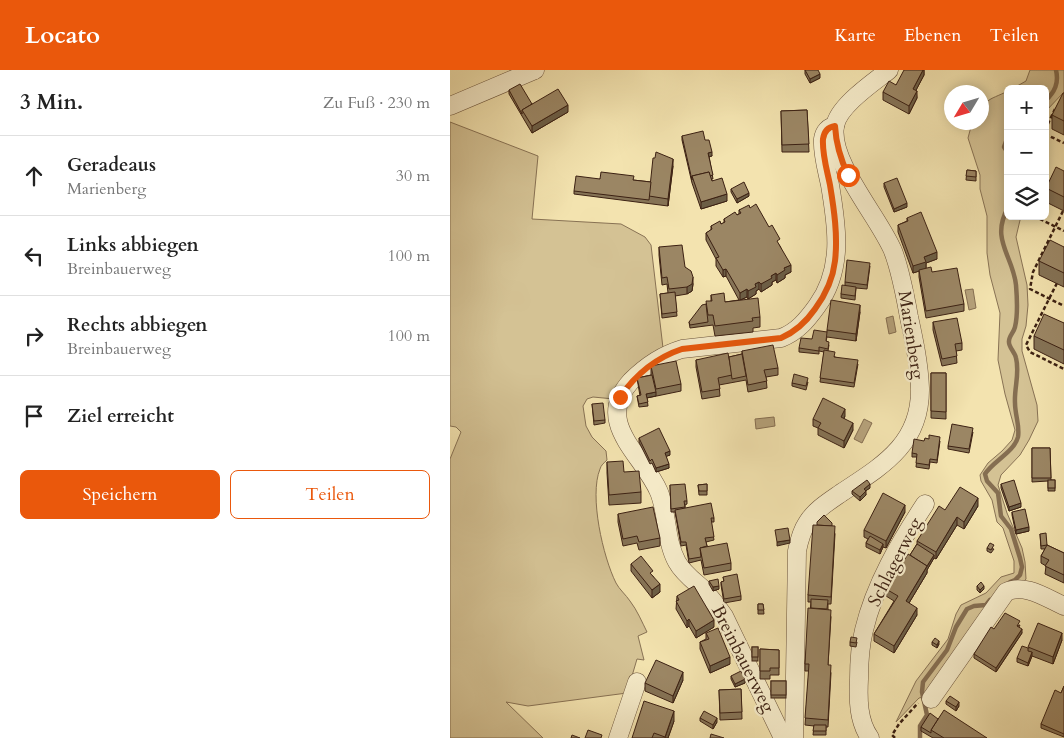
<!DOCTYPE html>
<html lang="de">
<head>
<meta charset="utf-8">
<style>
  body { margin:0; font-family:Cardo,serif; background:#f6f6f6; color:#222 }
  .controls { position:absolute; right:15px; top:15px; display:grid; overflow:hidden; border-radius:8px; box-shadow:0 2px 12px #0003 }
  .controls button { width:45px; height:45px; display:grid; place-items:center; padding:0; border:0; border-bottom:1px solid #e0e0e0; background:#fff; color:#222; font:25px sans-serif }
  .compass { position:absolute; left:494px; top:15px; width:45px; height:45px; border-radius:50%; background:#fff; box-shadow:0 2px 12px #0003; rotate:232deg }
  .stop { position:absolute; width:15px; height:15px; margin:-11px; border:4px solid #ea580c; border-radius:50%; background:#fff }
  .stop.end { background:#ea580c; border-color:#fff; box-shadow:0 1px 5px #0008 }
  .list { margin:0; padding:0; list-style:none }
  h2 { display:flex; justify-content:space-between; align-items:center; height:65px; margin:0; padding:0 20px; font-size:21px }
  h2 small { font-size:16px; font-weight:400; color:#767676 }
  .list li { display:grid; grid-template-columns:32px 1fr auto; gap:15px; align-items:center; box-sizing:border-box; height:80px; padding:0 20px; border-top:1px solid #e0e0e0 }
  .list b { display:block; font-size:19px; white-space:nowrap }
  .list p { margin:0; font-size:16px; white-space:nowrap; color:#767676 }
  .list em { font-size:16px; font-style:normal; color:#767676 }
  .actions { display:flex; gap:10px; padding:15px 20px }
  .actions a { flex:1; padding:11px 0; border:1px solid #ea580c; border-radius:8px; text-align:center; font-size:18px; color:#ea580c }
  .actions .main { background:#ea580c; color:#fff }
  .icon { flex:none; width:28px; height:28px; fill:none; stroke:currentColor; stroke-width:2; stroke-linecap:round; stroke-linejoin:round }
  .map { position:relative; flex:none; width:614px; height:668px; overflow:hidden }
  header { display:flex; align-items:center; gap:30px; box-sizing:border-box; height:70px; padding:0 25px; background:#ea580c; color:#fff }
  header strong { font-size:24px }
  nav { display:flex; gap:28px; margin-inline-start:auto; font-size:18px }
  main { display:flex }
  aside { flex:1; background:#fff }
  .map>svg:first-child { display:block }
  .green { fill:#d4c294; stroke:#887254 }
  .water { fill:#b5a17a; stroke:#856e51 }
  .lines { fill:none; stroke-linecap:round; stroke-linejoin:round }
  .stream { stroke:#856e51; stroke-width:4.5 }
  .minor-casing { stroke:#6a523a; stroke-width:19 }
  .path { stroke:#3c2113; stroke-width:2.5; stroke-dasharray:4 2.5; stroke-linecap:butt }
  .minor { stroke:#f7edcb; stroke-width:18 }
  .wall { fill:#857356; stroke:#3c2113 }
  .shaded-wall { fill:#6c5e46; stroke:#3c2113 }
  .building { fill:#9b8664; stroke:#3c2113 }
  .route { stroke:#ea580c; stroke-width:6 }
  .labels { text-anchor:middle; dominant-baseline:central; stroke-width:4.5; stroke-linejoin:round; paint-order:stroke }
  .street-label { font-size:18px; fill:#3c2113; stroke:#f7edcb }
</style>
</head>
<body>
<header>
<strong>Locato</strong>
<nav><a>Karte</a><a>Ebenen</a><a>Teilen</a></nav>
</header>
<main>
<aside>
<h2>3 Min.<small>Zu Fuß · 230 m</small></h2>
<ul class="list">
<li><svg class="icon" aria-label="ahead" viewBox="0 0 24 24"><path d="M12 20V5M6 11l6-6 6 6"/></svg><div><b>Geradeaus</b><p>Marienberg</p></div><em>30 m</em></li>
<li><svg class="icon" aria-label="left" viewBox="0 0 24 24"><path d="M17 20v-9H6M10 6l-5 5 5 5"/></svg><div><b>Links abbiegen</b><p>Breinbauerweg</p></div><em>100 m</em></li>
<li><svg class="icon" aria-label="right" viewBox="0 0 24 24"><path d="M7 20v-9h11M14 6l5 5-5 5"/></svg><div><b>Rechts abbiegen</b><p>Breinbauerweg</p></div><em>100 m</em></li>
<li><svg class="icon" aria-label="arrive" viewBox="0 0 24 24"><path d="M6 21V4h12l-3 4 3 4H6"/></svg><div><b>Ziel erreicht</b></div></li>
</ul>
<div class="actions"><a class="main">Speichern</a><a>Teilen</a></div>
</aside>
<div class="map">
<svg width="614" height="668" viewBox="0 0 614 668">
  <rect width="100%" height="100%" fill="#f3e3af"/>
  <filter id="stains"><feTurbulence type="fractalNoise" baseFrequency=".004" numOctaves="4"/><feColorMatrix values="0 0 0 0 .2 0 0 0 0 .09 0 0 0 0 .02 0 0 0 .5 -.17"/></filter>
  <radialGradient id="worn" r=".72"><stop offset=".6" stop-color="#630" stop-opacity="0"/><stop offset="1" stop-color="#630" stop-opacity=".3"/></radialGradient>
  <g class="green">
    <path d="M580,0h34v22l-19,20v-23h-33l14,-8z"/>
    <path d="M558,21v125h13l-5,21 11,48 1,20 -2,21 -4,13v12l15,54 1,16 -9,19 -9,15 -19,20 -3,10 9,28 15,35 3,14 1,17 -98,117 -9,2 -23,24 20,-41 32,-42 8,-25 5,-9 25,-12 15,-16 13,-4v-12l-11,-33 -6,-6 -5,-22 -11,-19 -1,-6 8,-12 14,-12 10,-11 3,-10 -10,-36 -7,-34 2,-47 -10,-38 -3,-22v-37l-7,-27v-14l-12,-37 4,-15 10,-1c0,-24 6,-21 26,-31z"/>
    <path d="M0,52l88,34 -6,63 89,5 24,13 6,8 12,103 -49,51 -21,-2 -6,2 -4,7 3,20 6,11 14,14 1,9c-3,3 -6,5 -7,9 -11,27 3,88 16,114 3,6 10,12 14,18 7,9 12,21 17,31l-9,4 6,24 -7,-1 -10,34 -99,13 -22,-4 37,36h-93v-279l11,-27 -5,-5 -6,-1z"/>
  </g>
  <g class="water">
    <path d="M523,219l3,19 -7,2 -4,-20z"/>
    <path d="M443,246l3,16 -7,2 -3,-16z"/>
    <path d="M324,347l1,9 -19,3 -1,-10z"/>
    <path d="M414,349l8,4 -10,20 -8,-4z"/>
  </g>
  <g class="lines">
    <g class="stream">
      <path d="M595,31c10,-9 14,-18 11,-31"/>
      <path d="M558,66l-4,11 4,6"/>
      <path d="M558,138c-18,31 5,48 8,77 1,12 2,30 -1,42 -1,5 -6,9 -6,14 -1,6 6,11 7,17 4,15 -2,30 -1,45 0,12 5,23 3,34 -4,15 -26,25 -33,37l2,7 11,12 3,23 10,13 9,29 2,9 -2,8 -5,5 -5,2"/>
      <path d="M470,668v-12l7,-11 -5,-23 1,-10 24,-32 9,-23 11,-18 7,-3 12,-1 4,-5"/>
    </g>
    <defs>
      <g id="minor">
        <path d="M0,36l85,-36"/>
        <path d="M481,629l75,-107c19,-9 40,6 58,14"/>
        <path d="M168,668l19,-56"/>
        <path d="M333,668l-59,-122c-6,-9 -13,-18 -21,-27 -9,-8 -20,-16 -26,-27 -12,-22 -9,-48 -18,-70 -16,-38 -66,-69 -28,-111 15,-15 31,-26 51,-32l99,-11c16,-6 26,-18 36,-32 27,-37 20,-80 13,-121 -3,-15 -8,-31 -7,-46 1,-7 5,-12 12,-13"/>
        <path d="M344,668l3,-187c2,-10 4,-19 10,-28 8,-13 21,-21 34,-30 41,-27 80,-49 79,-105 -1,-25 -6,-48 -11,-71 -4,-22 -8,-45 -16,-66 -14,-34 -64,-89 -58,-125 3,-20 39,-44 54,-56"/>
        <path d="M420,668c-12,-17 -12,-39 -11,-59 0,-16 1,-33 5,-49 11,-46 36,-88 61,-126"/>
      </g>
    </defs>
    <use href="#minor" class="minor-casing"/>
    <g class="path">
      <path d="M595,60l10,-21"/>
      <path d="M595,64l19,9"/>
      <path d="M613,141l-30,61 -3,17 34,17"/>
      <path d="M584,146l30,15"/>
      <path d="M607,213l-31,62 4,7 34,17"/>
      <path d="M445,668l-3,-3 7,-11 19,-21"/>
    </g>
    <use href="#minor" class="minor"/>
  </g>
  <g class="wall">
    <path d="M355,0l15,8 -10,5 -5,-9z"/>
    <path d="M474,0v5l-8,15 1,8 -8,16 -26,-14v-8z"/>
    <path d="M59,20l23,14 36,8 -36,21 -23,-39z"/>
    <path d="M614,23v42l-12,-6v-14z"/>
    <path d="M357,40l2,42h-27l-1,-41z"/>
    <path d="M232,66l23,4 7,16h-3l4,23h-2l16,22 -26,8 -9,-26 -10,-43z"/>
    <path d="M223,96l-5,40 -94,-12v-3l26,-12 33,1 18,2z"/>
    <path d="M517,100l9,1v10l-10,-1z"/>
    <path d="M614,101v40l-18,-9v-14z"/>
    <path d="M434,113l23,24 -13,5 -10,-25z"/>
    <path d="M281,119l18,7 -12,7 -6,-11z"/>
    <path d="M300,138l30,38 11,26 -6,3v3l-8,5 -1,-3 -4,2v3l-11,7 -2,-3 -3,2v3l-8,5 -1,-2 -6,3 19,17v10l-7,1v4l-38,4 -2,-11 -23,3 -1,-6 17,-18 5,-3v-6l14,7 14,-2 -13,-24 -3,1 -7,-11v-7l-10,-19v-7l5,-3v-4l13,-3v-4l15,-5v-4z"/>
    <path d="M457,148l30,41 -11,4v5l6,4 32,32v7l-38,7 -7,-41v-6l-6,2 -15,-41v-7l9,-4z"/>
    <path d="M209,177l26,20 8,17 -1,7 -5,3 -12,2 2,20 -15,2 -2,-24 8,-1 -1,-9 -5,1 -3,-30z"/>
    <path d="M614,177v40l-25,-12v-14z"/>
    <path d="M420,196l-3,23 -11,-1 -1,12 -14,-2v-4l4,-8v-4z"/>
    <path d="M410,242l-4,29 -29,-4 -1,4 3,4 -1,6 7,6 23,7 -4,23 -34,-5 4,-30 -5,-1v3l-20,-2v-4l13,-9 15,-7v-2z"/>
    <path d="M483,252l29,21v7l-6,1 1,12 -15,3 -9,-36z"/>
    <path d="M614,253v41l-30,-15v-13z"/>
    <path d="M292,281l36,17v7l-12,2 1,11 -19,4 -2,-12 -27,5 1,11 -18,3 -6,-32v-7l33,-3 13,-3z"/>
    <path d="M201,296l30,18v7l-34,7 1,8 -9,1 -2,-11h3l-3,-18 14,-3z"/>
    <path d="M481,303h15v46l-15,-1z"/>
    <path d="M358,312l-2,8 -14,-4v-3z"/>
    <path d="M142,334l13,16v3l-11,2z"/>
    <path d="M395,346l-1,2 9,12 -9,18 -26,-13v-7l-5,-2v-7z"/>
    <path d="M523,362l-4,21 -21,-4v-3z"/>
    <path d="M189,368l31,17 -4,1 3,12 -13,4 -4,-9 -2,1 -11,-22z"/>
    <path d="M474,371h16l-3,22 -7,-1 -1,7 -13,-2 1,-10h-5v-4z"/>
    <path d="M582,378h18l1,32h4v11h-7v-10l-16,1z"/>
    <path d="M157,392l17,10 17,20v11l-32,2 -2,-32z"/>
    <path d="M257,414v11h-8l-1,-10z"/>
    <path d="M551,414l20,23 -12,4 -8,-23z"/>
    <path d="M220,415l17,16v3l-2,1v3l29,10v4h-3l3,18 -8,2 1,4 24,17v7l-27,5 -3,-15 -12,3 -3,-18 -5,1 -6,-34h-4z"/>
    <path d="M420,418l-5,3 1,4 -6,6 -8,-7v-3z"/>
    <path d="M528,436l-14,23 -7,-4 -21,34 -2,-1 -7,12v3l-18,30 8,12 -23,38 -20,-12v-7l20,-33 -8,-5v-7l24,-34 7,-11v-3l28,-31z"/>
    <path d="M455,442l-19,36 -3,-1 -3,7 -14,-7v-4l2,-4 -4,-2v-7z"/>
    <path d="M562,442l17,19 -13,3 -4,-19z"/>
    <path d="M168,444l42,24v8l-21,4 -2,-7 -14,3 -5,-24z"/>
    <path d="M382,456l3,8 -4,70h-3v5l3,8 -3,48 3,8 -3,54h-2v8h-13l1,-9 -9,-1 4,-54h-4v-7l6,-62h-3v-7z"/>
    <path d="M590,464l7,11 17,8v30l-19,-9 1,-8 -5,-3v-7l4,-7h-4z"/>
    <path d="M537,478l7,1 -3,4 -4,-2z"/>
    <path d="M181,494l22,12 7,16 -8,6 -21,-27z"/>
    <path d="M273,507l18,19v4l-17,3 -3,-18v-3l3,-1z"/>
    <path d="M259,511l10,8 -6,2 -4,-7z"/>
    <path d="M527,516l7,3 -4,4 -3,-3z"/>
    <path d="M227,526l37,31 -18,11 -7,-12 -2,2 -11,-19z"/>
    <path d="M308,534h5l1,10h-6z"/>
    <path d="M570,555l-1,2 3,6 -26,39 -22,-14v-4l20,-25z"/>
    <path d="M256,563l24,31 -20,9 -10,-24v-7l6,-3z"/>
    <path d="M612,570l-9,24 -21,-8 -4,10 -11,-4v-4l11,-10z"/>
    <path d="M400,572h7l-1,5 -6,-1z"/>
    <path d="M482,572l7,2 -2,4 -5,-3z"/>
    <rect x="302" y="577" width="6" height="14"/>
    <path d="M310,579l19,1v25h-9v4h-10z"/>
    <path d="M281,606l14,7 -10,4 -4,-8z"/>
    <path d="M233,610l-10,23 -28,-12v-8z"/>
    <rect x="321" y="611" width="15" height="17"/>
    <path d="M614,616v51l-23,-9v-4l20,-31z"/>
    <path d="M291,619l1,30 -22,1 -1,-30z"/>
    <path d="M496,631l13,5 -3,5 -10,-7z"/>
    <path d="M250,648l17,4 -4,7 -13,-8z"/>
    <path d="M488,649l49,19h-54l-12,-7v-4z"/>
    <path d="M224,651l-6,17h-36z"/>
  </g>
  <g class="shaded-wall">
    <path d="M473,0h1v5l-11,21v-7z"/>
    <path d="M370,4v4l-10,5v-4z"/>
    <path d="M467,21v7l-8,16v-8z"/>
    <path d="M118,35v7l-36,21v-7z"/>
    <path d="M262,82v4l-4,1v-4z"/>
    <path d="M223,89v7l-5,40v-7z"/>
    <path d="M299,123v3l-12,7v-4z"/>
    <path d="M277,124v7l-26,8v-7z"/>
    <path d="M457,133v4l-13,5v-3z"/>
    <path d="M487,182v7l-11,4v6l-13,4v-7l11,-9z"/>
    <path d="M341,195v7l-6,3v3l-8,5v-8l7,-7z"/>
    <path d="M276,199v7l-3,1v-7z"/>
    <path d="M326,203v7l-4,2v3l-11,7v-8l10,-8z"/>
    <path d="M243,207v7l-1,7 -5,3v-7z"/>
    <path d="M309,212v7l-3,2v3l-8,5v-8l7,-7z"/>
    <path d="M297,219v8l-7,3v-7z"/>
    <path d="M410,235v7l-4,29v-7z"/>
    <path d="M206,322v4l-10,2v-4z"/>
    <path d="M395,339v7l-4,8v-7z"/>
    <path d="M403,353v7l-9,18v-7z"/>
    <path d="M220,381v4l-5,2v-4z"/>
    <path d="M219,394v4l-13,4v-4z"/>
    <path d="M420,414v4l-6,4v-3z"/>
    <path d="M416,421v4l-6,6v-4z"/>
    <path d="M528,428v8l-14,23v-7z"/>
    <path d="M571,433v4l-12,4v-4z"/>
    <path d="M455,435v7l-19,36v-7z"/>
    <path d="M507,447v8l-21,34v-7z"/>
    <path d="M579,457v4l-13,3v-4z"/>
    <path d="M340,470v3l-13,3v-4z"/>
    <path d="M433,474v3l-3,7v-4z"/>
    <path d="M484,485v3l-7,12v3l-21,35v-7z"/>
    <path d="M210,514v8l-8,6v-8z"/>
    <path d="M269,516v3l-6,2v-4z"/>
    <path d="M534,516v3l-4,4v-3z"/>
    <path d="M467,538v7l-23,38v-7z"/>
    <path d="M239,549v7l-2,2v-7z"/>
    <path d="M264,550v7l-18,11v-7z"/>
    <path d="M572,559v4l-26,39v-4z"/>
    <path d="M612,563v7l-9,24v-7z"/>
    <path d="M489,571v3l-2,4v-3z"/>
    <path d="M582,582v4l-4,10v-3z"/>
    <path d="M280,587v7l-20,9v-7z"/>
    <path d="M233,602v8l-10,23v-7z"/>
    <path d="M295,609v4l-10,4v-3z"/>
    <path d="M509,632v4l-3,5v-4z"/>
    <path d="M224,641v10l-6,17h-3z"/>
    <path d="M267,648v4l-4,7v-4z"/>
  </g>
  <g class="building">
    <path d="M355,0h13l2,4 -10,5z"/>
    <path d="M454,0h19l-10,19 4,2 -8,15 -26,-14 6,-11 7,4z"/>
    <path d="M70,14l12,20 -10,6v4l-13,-24z"/>
    <path d="M108,19l10,16 -36,21 -10,-16z"/>
    <path d="M613,23h1v28l-12,-6z"/>
    <path d="M357,40l2,34 -27,1 -1,-34z"/>
    <path d="M253,61l2,9h4l3,12 -4,1 5,22 -3,1 -1,-4 -17,4v4l-10,-44z"/>
    <path d="M206,82l17,7 -5,40 -19,-3 4,-38h2z"/>
    <path d="M606,97l8,4v26l-18,-9z"/>
    <path d="M517,100l9,1v6l-10,-1z"/>
    <path d="M151,102l33,4 -1,4 18,2 -2,18 -75,-9 2,-15 24,3z"/>
    <path d="M259,102l3,9 10,-3 5,16 -26,8 -9,-26z"/>
    <path d="M447,108l10,25 -13,6 -10,-26z"/>
    <path d="M294,112l5,11 -12,6 -6,-10z"/>
    <path d="M306,134l13,23 3,-2 8,14 -3,2 14,24 -7,3 1,2 -8,5 -1,-2 -5,3 1,2 -11,6 -2,-2 -4,2 1,3 -8,4 -1,-2 -7,4 -14,-24 -3,1 -7,-12 3,-1 -13,-24 6,-4 -1,-3 9,-5 1,3 4,-2 -1,-3 11,-7 2,3 4,-2 -2,-3 10,-5 1,3z"/>
    <path d="M471,142l16,40 -13,5 2,5 -13,4 -15,-41 10,-4 -1,-3z"/>
    <path d="M600,170l14,7v26l-25,-12z"/>
    <path d="M232,175l3,22 6,4 2,6 -1,7 -5,3 -18,2 -2,-12 -5,1 -3,-31z"/>
    <path d="M397,190l23,3 -3,22 -22,-3z"/>
    <path d="M481,197l1,5 25,-4 7,36 -38,7 -7,-41z"/>
    <path d="M392,215l14,2 -1,9 -14,-2z"/>
    <path d="M225,222l2,20 -15,2 -2,-20z"/>
    <path d="M274,223l1,9 33,-4 2,19 -8,1 1,3 -38,5 -2,-11h-5l-2,-14h6l-1,-6z"/>
    <path d="M381,230l29,5 -4,29 -29,-4z"/>
    <path d="M256,234l2,18 -18,3 -1,-3 13,-17z"/>
    <path d="M594,244l20,9v27l-30,-14z"/>
    <path d="M507,248l5,25 -7,1 2,12 -15,3 -9,-37z"/>
    <path d="M364,260l13,2 -1,9 3,1 -1,7 -9,-2v4l-20,-3 2,-10 11,1z"/>
    <path d="M323,275l5,23 -14,2 3,11 -19,4 -6,-34z"/>
    <path d="M374,280l11,2 -1,5 24,3 -4,23 -34,-5z"/>
    <path d="M278,283l4,22 -14,3 2,11 -18,3 -6,-32z"/>
    <path d="M292,284l4,22 -14,3 -3,-22z"/>
    <path d="M226,291l5,23 -25,5 -5,-23z"/>
    <path d="M481,303h15v39l-15,-1z"/>
    <path d="M344,304l14,4 -2,8 -14,-3z"/>
    <path d="M202,305l4,17 -10,2 2,8 -9,2 -2,-8 4,-1 -4,-17z"/>
    <path d="M373,328l22,11 -4,8 12,6 -9,18 -26,-13 3,-5 -8,-4z"/>
    <path d="M153,333l2,17 -11,1 -2,-17z"/>
    <path d="M502,354l21,4 -4,21 -21,-3z"/>
    <path d="M209,358l11,23 -5,2 4,11 -13,4 -4,-9 -2,2 -11,-23z"/>
    <path d="M479,365l11,2 -3,23 -7,-1 -1,6 -13,-2 1,-9 -5,-1 2,-14 10,2 1,-3 4,1z"/>
    <path d="M582,378h18l1,30h-19z"/>
    <path d="M173,391l1,11 15,-1 2,21 -32,3 -2,-33z"/>
    <path d="M417,410l3,4 -6,5 2,2 -6,6 -8,-6z"/>
    <path d="M564,410l7,23 -12,4 -8,-23z"/>
    <rect x="598" y="410" width="7" height="8"/>
    <path d="M235,414l2,17h-3l1,6 -14,2 -1,-24z"/>
    <path d="M257,414v7h-8l-1,-6z"/>
    <path d="M510,417l18,11 -14,24 -7,-5 -21,35 -19,-11 22,-35 6,4z"/>
    <path d="M433,423l22,12 -19,36 -22,-11z"/>
    <path d="M261,433l3,15h-3l3,19 -9,1 2,8 -7,2 1,9 -12,2 -3,-17h-5l-6,-32z"/>
    <path d="M203,437l7,31 -21,4 -2,-6 -14,3 -5,-25z"/>
    <path d="M575,439l4,18 -13,3 -4,-18z"/>
    <path d="M374,445l8,8v3l-15,-1v-3z"/>
    <path d="M363,455l22,1 -4,71 -23,-2z"/>
    <path d="M338,458l2,12 -13,2 -2,-12z"/>
    <path d="M596,463l1,12 -6,1 -1,-12z"/>
    <path d="M420,466l13,8 -3,6 -14,-7z"/>
    <path d="M277,473l4,20 -27,5 -4,-20z"/>
    <path d="M540,473l4,2 -3,5 -4,-2z"/>
    <path d="M467,474l17,11 -7,11 -17,-11z"/>
    <path d="M597,475l17,8v22l-19,-9 4,-6 -8,-4z"/>
    <path d="M458,484l19,12 -21,35 11,7 -23,38 -20,-12 24,-38 -12,-7z"/>
    <path d="M191,486l12,15 -3,2 10,11 -8,6 -21,-26z"/>
    <path d="M287,504l4,22 -17,3 -3,-17 3,-1 -1,-4z"/>
    <path d="M268,509l1,7 -6,1 -4,-6z"/>
    <path d="M531,512l3,4 -4,4 -3,-4z"/>
    <path d="M244,516l20,34 -18,11 -7,-12 -2,2 -11,-20 3,-1 -2,-4z"/>
    <path d="M361,529l17,1 -1,9 -16,-1z"/>
    <path d="M308,534h5l1,6h-6z"/>
    <path d="M358,538l23,2 -3,55h3l-3,55 -23,-2 4,-54h-4z"/>
    <path d="M555,543l15,8 -3,5 5,3 -26,39 -22,-14 17,-27 3,2z"/>
    <path d="M588,553l24,10 -9,24 -25,-10z"/>
    <path d="M268,558l12,29 -20,9 -10,-24 9,-3 -3,-6z"/>
    <path d="M401,567l6,1 -1,5 -6,-1z"/>
    <path d="M485,568l4,3 -2,4 -5,-3z"/>
    <path d="M572,576l6,2v3l4,1 -4,11 -11,-5z"/>
    <rect x="302" y="577" width="6" height="10"/>
    <path d="M310,579l19,1v18h-9v3h-10z"/>
    <path d="M206,590l27,12 -10,24 -28,-13z"/>
    <path d="M291,601l4,8 -10,5 -4,-8z"/>
    <rect x="321" y="611" width="15" height="14"/>
    <path d="M614,616v48l-23,-10 14,-34 6,3z"/>
    <path d="M291,619l1,23 -22,1 -1,-23z"/>
    <path d="M500,626l9,6 -3,5 -10,-6z"/>
    <path d="M194,631l30,10 -9,26 -11,-4 -2,5h-20z"/>
    <path d="M494,640l43,28h-43l-13,-8z"/>
    <path d="M254,641l13,7 -4,7 -13,-7z"/>
    <path d="M480,643l8,6 -7,11v3l-10,-6z"/>
    <path d="M364,655h12v6h-13z"/>
    <path d="M138,660l14,5 -1,3h-16z"/>
    <path d="M261,664l13,4h-14z"/>
    <path d="M122,665l8,3h-9z"/>
  </g>
  <g class="lines">
    <path class="route" d="M170,327c16,-23 35,-39 62,-48l99,-11c14,-6 25,-16 34,-29 11,-15 18,-30 20,-48 3,-25 -1,-52 -5,-76 -3,-15 -8,-31 -7,-46 1,-7 5,-12 12,-13 1,18 5,32 13,49"/>
  </g>
  <g class="labels">
    <g class="street-label">
      <text transform="translate(461 265) rotate(81)">Marienberg</text>
      <text transform="translate(445 492) rotate(-63)">Schlagerweg</text>
      <text transform="translate(293 589) rotate(63)">Breinbauerweg</text>
    </g>
  </g>
  <rect width="100%" height="100%" filter="url(#stains)"/>
  <rect width="100%" height="100%" fill="url(#worn)"/>
</svg>
<div class="controls">
<button>+</button>
<button>−</button>
<button><svg class="icon" aria-label="layers" viewBox="0 0 24 24"><path d="M12 4l9 5-9 5-9-5zM3 14l9 5 9-5"/></svg></button>
</div>
<svg class="compass" viewBox="-18 -18 36 36"><path d="M0-13l5 13h-10z" fill="#e53935"/><path d="M0 13l5-13h-10z" fill="#767676"/></svg>
<div class="stop" style="left:398px;top:105px"></div>
<div class="stop end" style="left:170px;top:327px"></div>
</div>
</main>
</body>
</html>
